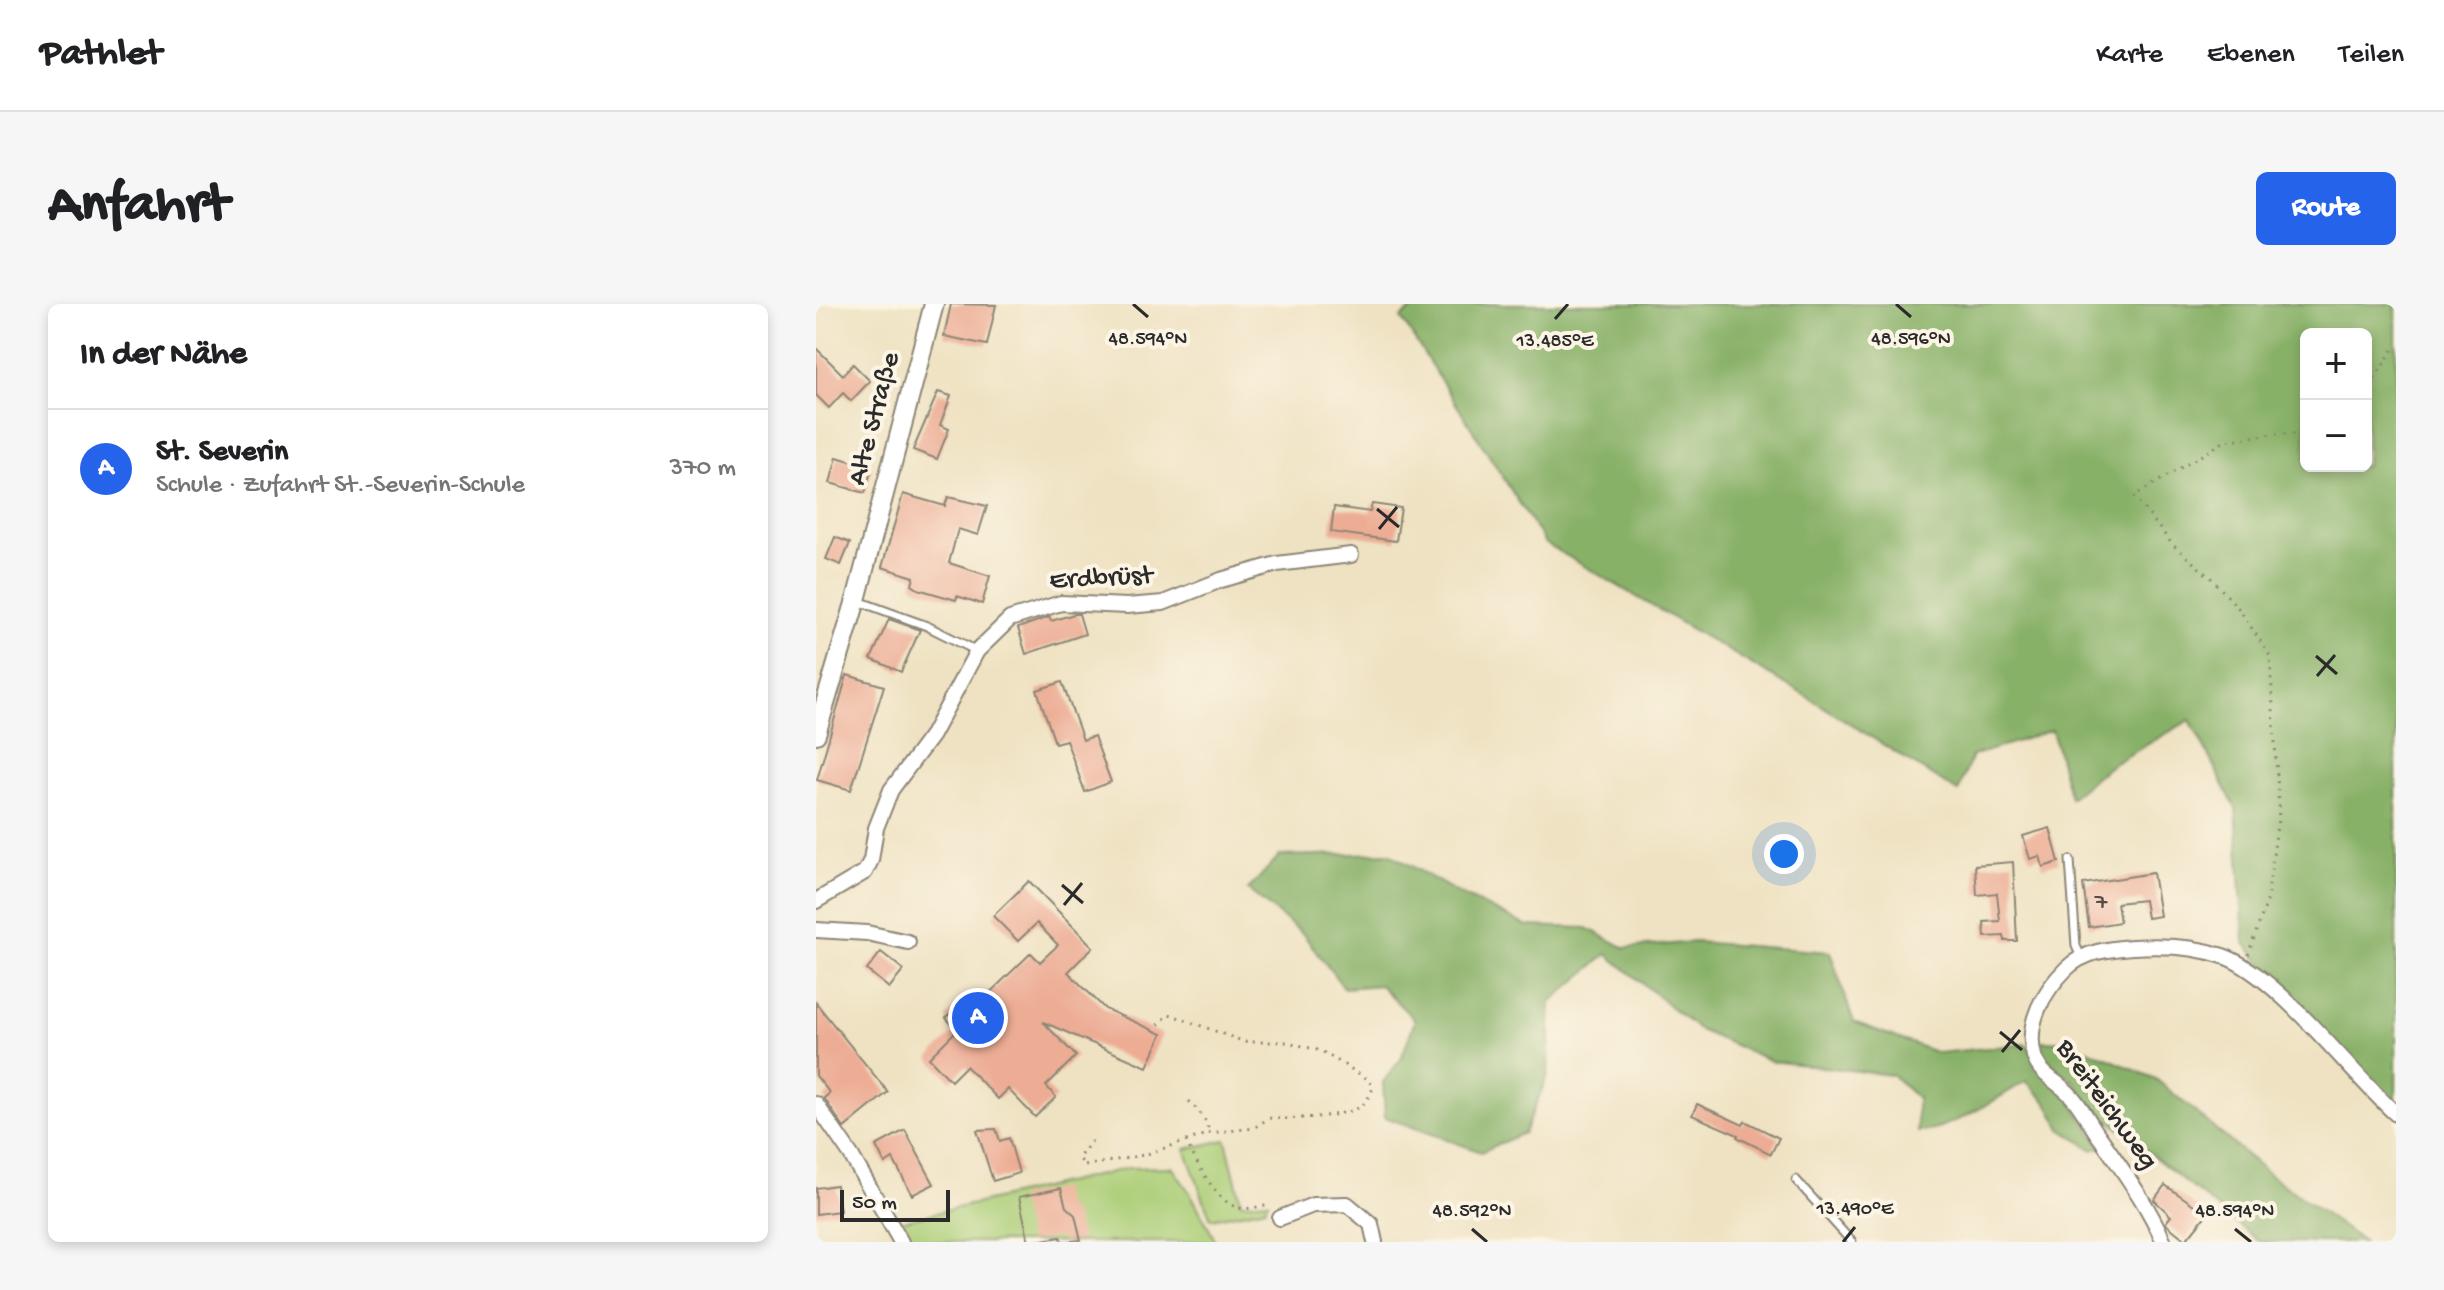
<!DOCTYPE html>
<html lang="de">
<head>
<meta charset="utf-8">
<style>
  body { margin:0; font-family:"Gochi Hand",sans-serif; background:#f6f6f6; color:#202124 }
  .controls { position:absolute; right:24px; top:24px; display:grid; overflow:hidden; border-radius:12px; box-shadow:0 4px 12px #0003 }
  .controls button { width:72px; height:72px; display:grid; place-items:center; padding:0; border:0; border-bottom:2px solid #e0e0e0; background:#fff; color:#202124; font:40px sans-serif }
  .scale { position:absolute; left:24px; bottom:20px; width:110px; box-sizing:border-box; padding-left:8px; border:4px solid #2b2b2b; border-top:0; font-size:22px; line-height:28px; white-space:nowrap; color:#2b2b2b; -webkit-text-stroke:6px #fcf5e5; paint-order:stroke }
  .you { position:absolute; left:968px; top:550px; width:28px; height:28px; margin:-20px; border:6px solid #fff; border-radius:50%; background:#1a73e8; box-shadow:0 0 0 12px #1a73e833 }
  .badge { display:grid; place-items:center; width:52px; height:52px; border-radius:50%; background:#2563eb; color:#fff; font-size:26px; font-weight:700 }
  .pin { position:absolute; translate:-50% -50%; border:4px solid #fff; box-shadow:0 2px 8px #0006 }
  .list { margin:0; padding:0; list-style:none }
  h2 { display:flex; justify-content:space-between; align-items:center; height:104px; margin:0; padding:0 32px; font-size:34px }
  h2 small { font-size:26px; font-weight:400; color:#757577 }
  .list li { display:grid; grid-template-columns:52px 1fr auto; gap:24px; align-items:center; box-sizing:border-box; height:120px; padding:0 32px; border-top:2px solid #e0e0e0 }
  .list b { display:block; font-size:30px; white-space:nowrap }
  .list p { margin:0; font-size:26px; white-space:nowrap; color:#757577 }
  .list em { font-size:26px; font-style:normal; color:#757577 }
  .map { position:relative; flex:none; width:1580px; height:938px; overflow:hidden; border-radius:12px }
  header { display:flex; align-items:center; gap:48px; box-sizing:border-box; height:112px; padding:0 40px; background:#fff; border-bottom:2px solid #e0e0e0 }
  header strong { font-size:38px }
  nav { display:flex; gap:44px; margin-inline-start:auto; font-size:28px }
  .intro { display:flex; align-items:center; justify-content:space-between; box-sizing:border-box; height:192px; padding:0 48px }
  h1 { margin:0; font-size:56px }
  .button { padding:20px 36px; border-radius:12px; background:#2563eb; color:#fff; font-size:28px; font-weight:700 }
  main { display:flex; gap:48px; padding:0 48px }
  aside { flex:1; background:#fff; border-radius:12px; box-shadow:0 4px 12px #0003 }
  .map>svg:first-child { display:block }
  .green { fill:#abce77; stroke:#6b7c51; stroke-width:2 }
  .forest { fill:#88b168; stroke:#5a6e4a; stroke-width:2; fill-rule:evenodd }
  .building { fill:#edad95 }
  .lines { fill:none; stroke-linecap:round; stroke-linejoin:round }
  .lane-casing { stroke:#8d8676; stroke-width:11 }
  .street-casing { stroke:#8d8676; stroke-width:18 }
  .secondary-casing { stroke:#8d8676; stroke-width:22 }
  .path { stroke:#8d8676; stroke-width:3; stroke-dasharray:2 6; stroke-linecap:butt }
  .lane { stroke:#fff; stroke-width:7 }
  .street { stroke:#fff; stroke-width:14 }
  .secondary { stroke:#fff; stroke-width:18 }
  .ticks { fill:none; stroke:#2b2b2b; stroke-width:3 }
  .labels { text-anchor:middle; dominant-baseline:central; stroke-width:8; stroke-linejoin:round; paint-order:stroke }
  .number-label { font-size:24px; fill:#5c4c46 }
  .street-label { font-size:28px; fill:#2b2b2b; stroke:#fcf5e5 }
  .ticks-label { font-size:20px; text-anchor:middle; fill:#2b2b2b; stroke:#fcf5e5; stroke-width:8; stroke-linejoin:round; paint-order:stroke }
</style>
</head>
<body>
<header>
<strong>Pathlet</strong>
<nav><a>Karte</a><a>Ebenen</a><a>Teilen</a></nav>
</header>
<div class="intro"><h1>Anfahrt</h1><a class="button">Route</a></div>
<main>
<aside>
<h2>In der Nähe<small></small></h2>
<ul class="list">
<li><span class="badge">A</span><div><b>St. Severin</b><p>Schule · Zufahrt St.-Severin-Schule</p></div><em>370 m</em></li>
</ul>
</aside>
<div class="map">
<svg width="1580" height="938" viewBox="0 0 1580 938">
  <rect width="100%" height="100%" fill="#fcf5e5"/>
  <filter id="ink" filterUnits="userSpaceOnUse"><feTurbulence type="fractalNoise" baseFrequency=".0125" numOctaves="2"/><feDisplacementMap in="SourceGraphic" scale="16" xChannelSelector="R" yChannelSelector="G"/><feConvolveMatrix kernelMatrix="1 2 1 2 8 2 1 2 1" color-interpolation-filters="sRGB"/></filter>
  <filter id="wash" filterUnits="userSpaceOnUse"><feTurbulence type="fractalNoise" baseFrequency=".006" numOctaves="4" result="noise"/><feDisplacementMap in="SourceGraphic" scale="32" xChannelSelector="R" yChannelSelector="G"/><feGaussianBlur stdDeviation="1.8" result="paint"/><feColorMatrix in="noise" values="0 0 0 0 0 0 0 0 0 0 0 0 0 0 0 0 0 1.4 0 .05"/><feComposite in="paint" operator="in"/></filter>
  <g filter="url(#wash)">
    <rect width="100%" height="100%" fill="#efe2c2"/>
    <g class="green">
      <path d="M410,836l15,63 27,-2 -3,7 -54,11 -26,-70z"/>
      <path d="M356,863l20,29 24,46h-313l-11,-19 237,-55z"/>
    </g>
    <g class="forest">
      <path d="M603,0h977v803l-107,-111 -45,-54 -8,-133 -46,-89 -80,46 -40,32 -18,-68 -80,26 -14,36 -142,-90 -271,-159 -144,-225zM1490,30h60v132h-60z"/>
      <path d="M573,549l71,41 67,32 60,2 38,20 70,-6 135,10 24,70 84,31 88,-9 42,53 34,50 -9,3 -32,-21 -15,-28 -20,-20c-30,18 -74,48 -109,51v-34l-25,-23 -121,-14 -72,-31 -92,-76 -56,48 -3,73 -24,58 -43,19 -96,-35 -2,-35 18,-23 14,-39 -35,-35 -36,3 -41,-54 -55,-44 31,-34z"/>
      <path d="M1226,737l28,1 86,37 113,95 94,68h-103l-165,-133 -23,-29 -23,-17 -7,-14z"/>
    </g>
    <g id="blocks">
      <g class="building">
        <path d="M135,0l45,1 -9,40 -43,-9z"/>
        <path d="M0,44l27,27 10,-11 17,17 -19,20 -8,-8 -14,15 -13,-13z"/>
        <path d="M122,88l13,4 -11,29 9,4 -12,30 -24,-9z"/>
        <path d="M21,153l35,11 -7,25 -35,-10z"/>
        <path d="M87,190l42,12 3,-9 39,9 -9,29 -20,-6 -9,34 41,13 -8,28 -25,-8 -1,4 -38,-11 -6,-4 2,-8 -32,-10z"/>
        <path d="M556,200l29,4 -5,33 -65,-9 3,-25 36,5z"/>
        <path d="M19,233l15,6 -9,22 -15,-6z"/>
        <path d="M258,310h5l6,20 -59,20 -8,-26 31,-11 2,4z"/>
        <path d="M73,315l31,11 -19,42 -30,-13z"/>
        <path d="M31,371l37,11 -33,104 -34,-10z"/>
        <path d="M246,378l21,58 11,-4 17,46 -26,10 -19,-52 -11,3 -18,-53z"/>
        <path d="M1234,524l9,34 -16,5 -3,-11 -10,3 -7,-23z"/>
        <path d="M1197,558l4,79h-12l-1,-5 -19,1 -1,-15 16,-1 -3,-28 -20,2 -2,-30z"/>
        <path d="M1337,569l7,43 -13,2 -3,-18 -27,3 3,19 -31,5 -6,-43z"/>
        <path d="M213,577l64,66 -25,25 37,37 57,25 -15,33 -104,-45 33,34 -30,30 10,11 -21,20 -27,-28 -10,10 -32,-33 -15,15 -22,-23 28,-28 -11,-12 21,-21 9,9 55,-53 9,9 18,-17 -21,-22 -19,18 -25,-25z"/>
        <path d="M65,648l23,18 -15,18 -22,-18z"/>
        <path d="M0,699l72,89 -44,36 -20,-30 6,-5 -14,-17z"/>
        <path d="M881,800l46,21 2,-4 34,17 -8,16 -34,-17 1,-2 -46,-20z"/>
        <path d="M180,825l4,12 9,-3 10,35 -26,8 -16,-51z"/>
        <path d="M89,826l29,54 -22,11 -19,-36 -8,5 -9,-18z"/>
        <path d="M20,881l4,26 -24,3v-26z"/>
        <path d="M1349,881l42,29 -21,26 -19,-15 -1,-3 5,-6 -17,-16z"/>
        <path d="M245,884l5,19 9,8 6,25 -19,2 -1,-5 -32,5 -10,-45z"/>
      </g>
    </g>
  </g>
  <g filter="url(#ink)">
    <use href="#blocks" fill-opacity="0" stroke="#8d8676" stroke-width="2"/>
    <g class="lines">
      <defs>
        <g id="lane">
          <path d="M42,297l69,25 50,25"/>
          <path d="M1254,556l6,86 5,11"/>
          <path d="M980,876l56,62"/>
        </g>
        <g id="street">
          <path d="M0,597l49,-29 6,-12 5,-32 15,-38 41,-55 45,-84 33,-32 51,-16 66,3 36,-3 58,-23 56,-16 74,-9"/>
          <path d="M0,626l51,3 41,9"/>
          <path d="M0,800l35,51 50,87"/>
          <path d="M464,914l33,-13 34,-1 24,20 4,18"/>
          <path d="M1348,938c-16,-37 -40,-70 -63,-103 -10,-13 -17,-28 -27,-40 -12,-16 -35,-23 -40,-43 -9,-33 10,-65 32,-87 18,-18 43,-20 67,-22 30,-2 61,-1 90,9 55,19 127,117 173,158"/>
        </g>
        <path id="secondary" d="M0,430l40,-134 78,-296"/>
      </defs>
      <use href="#lane" class="lane-casing"/>
      <use href="#street" class="street-casing"/>
      <use href="#secondary" class="secondary-casing"/>
      <g class="path">
        <path d="M1550,88l30,-47"/>
        <path d="M1432,651l19,-54 12,-90 -9,-155 -30,-46 -28,-31 -40,-35 -38,-48 91,-55 47,-7h34"/>
        <path d="M373,797l14,15 7,17"/>
        <path d="M276,837l-13,16 5,9 60,-11 66,-22 44,-5 15,-10c18,2 74,-1 89,-10 8,-4 12,-13 15,-20l-5,-9 -47,-28 -33,-9h-43l-76,-28 -11,11"/>
        <path d="M370,837c9,18 31,64 54,67 10,2 21,-3 30,-2"/>
      </g>
      <use href="#lane" class="lane"/>
      <use href="#street" class="street"/>
      <use href="#secondary" class="secondary"/>
    </g>
  </g>
  <path class="ticks" d="M317,0l15,13M1080,0l15,13M739,15l13,-15M561,205l22,18M563,225l18,-22M1500,352l21,18M1501,372l18,-21M246,581l21,18M248,601l18,-22M1184,728l22,18M1186,748l18,-22M656,925l15,13M1419,925l16,13M1027,938l12,-15"/>
  <g class="labels">
    <g class="number-label">
      <text x="1285" y="599">7</text>
    </g>
    <g class="street-label">
      <text transform="translate(59 115) rotate(-75)">Alte Straße</text>
      <text transform="translate(285 275) rotate(-3)">Erdbrüst</text>
      <text transform="translate(1290 801) rotate(54)">Breiteichweg</text>
    </g>
  </g>
  <g class="ticks-label">
    <text x="332" y="40">48.594°N</text>
    <text x="1095" y="40">48.596°N</text>
    <text x="739" y="42">13.485°E</text>
    <text x="1039" y="910">13.490°E</text>
    <text x="656" y="912">48.592°N</text>
    <text x="1419" y="912">48.594°N</text>
  </g>
</svg>
<div class="controls">
<button>+</button>
<button>−</button>
</div>
<div class="scale">50 m</div>
<div class="you"></div>
<div class="pin badge" style="left:162px;top:714px">A</div>
</div>
</main>
</body>
</html>
